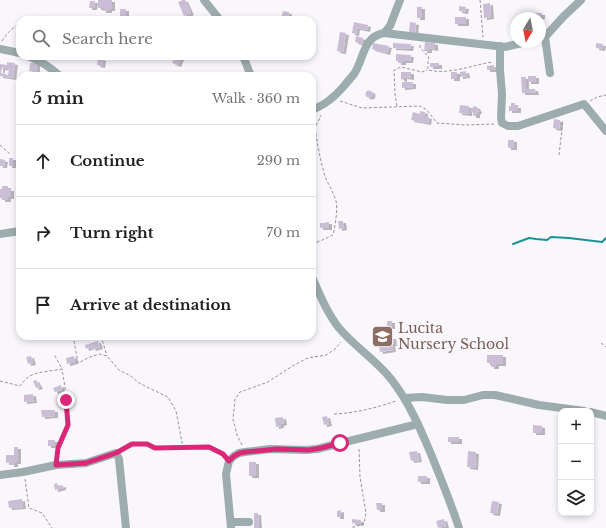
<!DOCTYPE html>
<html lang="en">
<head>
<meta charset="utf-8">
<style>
  body { margin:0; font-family:"Libre Baskerville",serif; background:#f6f6f6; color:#222 }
  .controls { position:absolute; right:12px; bottom:12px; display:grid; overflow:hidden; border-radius:8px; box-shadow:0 2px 6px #0003 }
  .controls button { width:36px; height:36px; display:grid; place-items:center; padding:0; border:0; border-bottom:1px solid #e0e0e0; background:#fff; color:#222; font:20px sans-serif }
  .compass { position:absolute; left:510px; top:12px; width:36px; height:36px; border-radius:50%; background:#fff; box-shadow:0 2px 6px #0003; rotate:190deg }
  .stop { position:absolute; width:12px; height:12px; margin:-9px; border:3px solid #db2777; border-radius:50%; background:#fff }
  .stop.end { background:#db2777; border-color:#fff; box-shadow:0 1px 4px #0008 }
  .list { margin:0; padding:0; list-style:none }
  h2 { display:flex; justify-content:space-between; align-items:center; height:52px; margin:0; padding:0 16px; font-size:17px }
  h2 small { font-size:13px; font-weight:400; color:#767676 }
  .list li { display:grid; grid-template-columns:26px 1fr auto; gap:12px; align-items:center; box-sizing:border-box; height:72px; padding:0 16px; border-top:1px solid #e0e0e0 }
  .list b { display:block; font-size:15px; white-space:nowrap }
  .list em { font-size:13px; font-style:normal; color:#767676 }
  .icon { flex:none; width:22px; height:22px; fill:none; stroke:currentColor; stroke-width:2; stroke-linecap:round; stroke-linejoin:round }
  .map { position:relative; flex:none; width:606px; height:528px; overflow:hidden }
  .search { position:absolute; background:#fff; box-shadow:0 2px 6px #0003; left:16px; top:16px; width:300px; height:44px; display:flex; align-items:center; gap:10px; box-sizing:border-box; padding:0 14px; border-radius:12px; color:#767676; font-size:15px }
  .panel { position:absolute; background:#fff; box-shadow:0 2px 6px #0003; left:16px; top:72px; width:300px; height:268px; border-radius:12px }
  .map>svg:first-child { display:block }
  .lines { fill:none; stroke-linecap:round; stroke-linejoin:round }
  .stream { stroke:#169497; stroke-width:2 }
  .building { fill:#cabed7; fill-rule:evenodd; filter:url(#shadow) }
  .path { stroke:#96939a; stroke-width:1; stroke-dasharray:3 2; stroke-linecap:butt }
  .minor { stroke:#9dacac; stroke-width:8 }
  .route { stroke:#db2777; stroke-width:5 }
  .labels { text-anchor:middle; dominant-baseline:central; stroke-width:3; stroke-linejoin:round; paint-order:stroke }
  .education-label { font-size:14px; fill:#785e54; stroke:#f9f7fc; text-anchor:start }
</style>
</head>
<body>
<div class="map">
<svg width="606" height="528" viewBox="0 0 606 528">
  <defs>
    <filter id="shadow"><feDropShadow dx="3" dy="2" stdDeviation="0" flood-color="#0004"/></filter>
  </defs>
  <rect width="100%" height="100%" fill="#f9f7fc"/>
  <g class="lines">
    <path class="stream" d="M513,244l16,-6 7,1 11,1 4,-3 18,1 33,4 4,-4"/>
  </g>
  <g class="building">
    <path d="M98,0h14v9h-3v2h-6v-3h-5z"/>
    <path d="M183,0h2l6,13 -7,3 -6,-14z"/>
    <path d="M90,1h5l-1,7h-5z"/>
    <path d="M490,3l1,14 -7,1 -1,-14z"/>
    <path d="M459,6l7,1 -1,5 -6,-1z"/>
    <rect x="417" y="7" width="5" height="11"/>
    <rect x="120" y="9" width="6" height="10"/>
    <path d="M283,11l6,1 -2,8 -6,-2z"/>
    <rect x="534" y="13" width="8" height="4"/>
    <rect x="455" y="17" width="11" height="7"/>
    <path d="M354,22l14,3 -1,5 -10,-2 -1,6 -4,-1z"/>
    <path d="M410,22l6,1 -1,10 -6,-1z"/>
    <path d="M340,32l6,1 -3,19 -6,-1z"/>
    <path d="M356,36l7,2 -1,6 -7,-2z"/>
    <path d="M425,42l10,1v6l-6,-1v3h-5z"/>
    <path d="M373,43l16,3 -2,7 -15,-4z"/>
    <path d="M393,43l18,1 -1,5 -17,-1z"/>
    <path d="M596,43l7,1 -1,5 -6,-1z"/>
    <path d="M396,54l15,1 -1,6h-7v2h-5v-2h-2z"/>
    <path d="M175,56l6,2 -3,7 -6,-2z"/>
    <path d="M98,58l5,1 -1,7 -5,-1z"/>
    <path d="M7,62l8,1 -2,15 -13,-2v-12l7,1zM2,68l7,1 -1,6 -7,-2z"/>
    <path d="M30,63h7v9l-8,-1z"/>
    <rect x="430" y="63" width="9" height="4"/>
    <path d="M494,65l1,5h-8v-4z"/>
    <path d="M466,71l1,5 -7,1v-5z"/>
    <path d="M152,72h12l-1,4h-11z"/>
    <path d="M401,72h10v6l-7,-1v3l-3,-1z"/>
    <rect x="451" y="72" width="6" height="7"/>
    <rect x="528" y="76" width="8" height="6"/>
    <path d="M521,77h5v12h9l1,4h-14z"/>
    <path d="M402,82h11v5l-11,1z"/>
    <circle cx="369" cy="94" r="3.5"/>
    <path d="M511,103h4v3h3v5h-9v-5h2z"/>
    <path d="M460,105l9,1v8l-10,-1z"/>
    <path d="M474,106l3,1 2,4 -2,2v3h-4v-3l-1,-1 -1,-2z"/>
    <path d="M420,111l5,1v4l4,1 -1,6 -17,-3 2,-8 7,2z"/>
    <path d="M554,119l6,1 -1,9 -6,-1z"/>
    <rect x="508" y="140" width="6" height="8"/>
    <rect x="9" y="158" width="4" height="8"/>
    <path d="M0,159l5,1 -1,6h-4z"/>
    <path d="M2,186h6v3h3v8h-3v3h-6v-2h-2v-9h2z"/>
    <path d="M338,221h5l1,7 -5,1z"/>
    <path d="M326,222h3v6h-9v-5h6z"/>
    <rect x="387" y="321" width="5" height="6"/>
    <path d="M387,337h6l1,7h-2l1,6 -13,2 -1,-6 8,-1z"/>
    <path d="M98,341l2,6 -7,2 -1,-2 -6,2 -1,-4z"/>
    <path d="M486,341h10v6h-9z"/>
    <path d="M487,355h16v9h-7v3h-5v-4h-4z"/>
    <path d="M31,356l2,7 -5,1 -2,-7z"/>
    <path d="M74,356l1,6 -8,2 -1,-6z"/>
    <path d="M36,380l4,7 -4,1 -3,-7z"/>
    <path d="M61,385l1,5 -7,2 -2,-4z"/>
    <path d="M33,394l1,7 -10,1v-7z"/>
    <path d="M41,410h14v6l-13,1z"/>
    <path d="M327,416l2,8 -5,1 -2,-8z"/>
    <path d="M283,417l1,6 -3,1v2l-5,1 -1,-9z"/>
    <path d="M533,425l9,1v7h-9z"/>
    <rect x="448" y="437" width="11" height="5"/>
    <rect x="48" y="440" width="7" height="6"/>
    <path d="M14,447h4v15h-3v3h-4v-3l-5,1v-8h8z"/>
    <path d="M417,451l2,9 -8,1 -2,-9z"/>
    <path d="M468,451l8,1 -1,16 -8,-1z"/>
    <rect x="249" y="462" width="7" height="14"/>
    <rect x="418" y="476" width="9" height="6"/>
    <path d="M57,483l1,3 5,-1v3l-8,2 -1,-6z"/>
    <path d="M22,499l1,8 -14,1 -1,-7z"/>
    <path d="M492,501l7,1 -2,12 -7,-1z"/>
    <path d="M376,503h6v7h-5z"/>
    <path d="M341,510v7h-4v-6z"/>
    <path d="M254,513h4l1,15h-5z"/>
    <path d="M352,519l9,1 -1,4 -8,-1z"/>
    <path d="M444,519l2,7 -8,2 -2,-7z"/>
  </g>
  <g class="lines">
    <g class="path">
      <path d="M480,0l3,37"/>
      <path d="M31,20l15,-4"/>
      <path d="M2,41c5,-8 10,-13 18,-17"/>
      <path d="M420,45v3l9,9 -1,4v9c22,5 43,-5 65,-8"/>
      <path d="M167,76l3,-4"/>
      <path d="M340,101l22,7 58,-2 7,4 10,13 28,2 29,-1"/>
      <path d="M590,101l7,-4 9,-2"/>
      <path d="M397,106l-2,-12 -1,-24 7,-3 21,5 5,-2"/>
      <path d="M312,128l3,-1 4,-7 2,-5"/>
      <path d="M0,145l10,9"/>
      <path d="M559,155l4,-35"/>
      <path d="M312,244l13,-5 8,-4c2,-8 5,-26 3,-34 -3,-10 -9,-18 -12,-28 -4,-15 -7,-30 -9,-46"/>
      <path d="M73,336l5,27 12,-6 9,-3 8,2 12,14 12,6 8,7 14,7 15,7 8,14 7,37"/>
      <path d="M101,336l6,20"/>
      <path d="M601,343l5,4"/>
      <path d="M0,381l20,5c3,-4 7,-9 12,-11 9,-4 21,-4 30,-6l-8,-15"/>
      <path d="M334,414c22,-1 41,-6 62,-13"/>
      <path d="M242,445l-5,-10 -4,-16 2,-20 5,-7 28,-10 26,-17 14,-7 18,-3 9,-6 6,-7"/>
      <path d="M123,449l9,-5 15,1 8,3 54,-1 14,8"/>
      <path d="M57,457l1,-9 11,-23 -1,-11 -2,-9 -1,-18 -3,-18"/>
      <path d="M25,479l4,29 13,5 10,15"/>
      <path d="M353,528v-1l11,-3 2,-11 -6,-36 -1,-30"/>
    </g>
    <g class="minor">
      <path d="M204,0l16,20"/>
      <path d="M384,33l121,14 4,-1 17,-4"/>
      <path d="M545,37l5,36"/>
      <path d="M540,38l5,-1 18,-20 18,-17"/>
      <path d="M500,46v24l2,24 -1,24 1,5 6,3h10l66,-22 22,27"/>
      <path d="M0,49l20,4"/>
      <path d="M28,56c13,5 22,11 32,20"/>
      <path d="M243,56l8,20"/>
      <path d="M312,110c7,-3 15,-7 21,-13 4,-3 7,-7 11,-11 3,-4 7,-8 10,-12 10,-14 8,-37 30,-41l6,-7 10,-26"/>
      <path d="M0,234l20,-3"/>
      <path d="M312,277c8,18 15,36 27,51 16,19 37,32 52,51 18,23 29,49 40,75 10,25 20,49 28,74"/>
      <path d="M405,398l17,-1 25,3h17l19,-5h12l44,10 45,6"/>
      <path d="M591,412l15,4"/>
      <path d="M0,475l23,-3 33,-7 30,-2 30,-10 3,6 7,69"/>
      <path d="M231,522h18"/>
      <path d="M231,528l-5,-54 3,-13 5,-5 5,-3 6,-1 25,-3 36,1 11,-1 101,-25"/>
    </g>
  </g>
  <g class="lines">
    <path class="route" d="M66,400l2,25 -10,23 -2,17 30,-2 30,-10 16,-9h15l8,4 54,-1 14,7 6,7 5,-5 6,-3 5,-1 32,-3 32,1 12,-2 19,-5"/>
  </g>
  <defs>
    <symbol id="school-square" viewBox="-11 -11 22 22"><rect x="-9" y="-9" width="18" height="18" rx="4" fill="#8d6e63" stroke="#f9f7fc"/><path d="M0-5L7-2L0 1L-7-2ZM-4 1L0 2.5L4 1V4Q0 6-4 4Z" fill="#fff"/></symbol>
  </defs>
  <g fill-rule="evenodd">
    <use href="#school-square" x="370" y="324" width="25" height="25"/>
  </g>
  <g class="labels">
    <g class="education-label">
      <text x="398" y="328">Lucita<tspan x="398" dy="16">Nursery School</tspan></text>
    </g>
  </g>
</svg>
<div class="controls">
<button>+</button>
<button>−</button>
<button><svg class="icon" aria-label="layers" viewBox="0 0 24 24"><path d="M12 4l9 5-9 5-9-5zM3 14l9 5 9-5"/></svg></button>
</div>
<svg class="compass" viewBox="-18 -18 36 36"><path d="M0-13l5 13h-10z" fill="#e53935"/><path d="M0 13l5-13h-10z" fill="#767676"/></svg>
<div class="stop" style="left:340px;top:443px"></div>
<div class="stop end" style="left:66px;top:400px"></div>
<div class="search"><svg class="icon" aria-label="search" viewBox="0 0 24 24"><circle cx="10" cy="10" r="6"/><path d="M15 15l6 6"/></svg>Search here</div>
<section class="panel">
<h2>5 min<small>Walk · 360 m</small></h2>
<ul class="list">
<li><svg class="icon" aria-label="ahead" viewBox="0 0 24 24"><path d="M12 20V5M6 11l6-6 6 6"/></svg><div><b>Continue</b></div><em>290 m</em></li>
<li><svg class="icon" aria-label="right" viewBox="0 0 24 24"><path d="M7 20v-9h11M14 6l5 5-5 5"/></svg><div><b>Turn right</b></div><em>70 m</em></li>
<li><svg class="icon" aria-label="arrive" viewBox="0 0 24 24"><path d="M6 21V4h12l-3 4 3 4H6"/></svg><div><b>Arrive at destination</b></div></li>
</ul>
</section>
</div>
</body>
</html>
